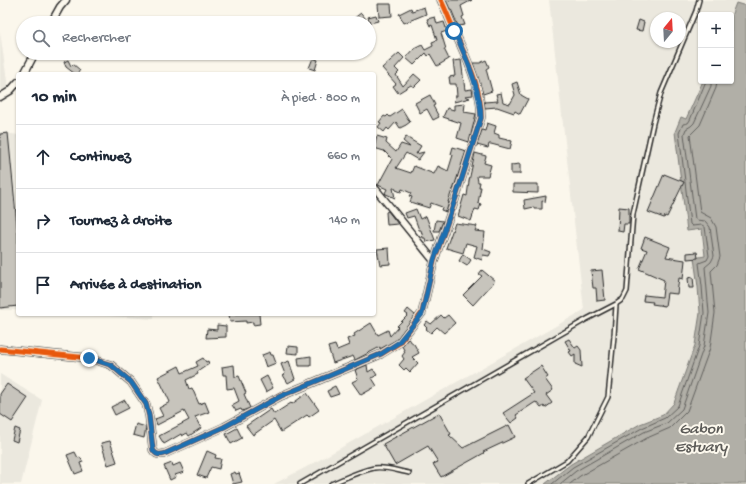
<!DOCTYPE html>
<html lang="fr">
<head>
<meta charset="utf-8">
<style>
  body { margin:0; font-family:"Gochi Hand",sans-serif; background:#f2f2f3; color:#1f2937 }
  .controls { position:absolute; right:12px; top:12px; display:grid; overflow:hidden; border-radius:4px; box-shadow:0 1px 3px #0004 }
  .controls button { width:36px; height:36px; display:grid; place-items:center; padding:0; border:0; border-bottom:1px solid #e0e1e3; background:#fff; color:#1f2937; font:20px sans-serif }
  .compass { position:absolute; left:650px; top:12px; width:36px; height:36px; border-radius:50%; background:#fff; box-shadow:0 1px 3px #0004; rotate:18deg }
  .stop { position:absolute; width:12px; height:12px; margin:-9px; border:3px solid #1f6fb2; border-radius:50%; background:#fff }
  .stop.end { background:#1f6fb2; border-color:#fff; box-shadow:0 1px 4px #0008 }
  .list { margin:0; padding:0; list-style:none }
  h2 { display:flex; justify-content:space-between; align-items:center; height:52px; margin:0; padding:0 16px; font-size:17px }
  h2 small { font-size:13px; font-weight:400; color:#747a83 }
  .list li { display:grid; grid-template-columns:26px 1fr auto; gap:12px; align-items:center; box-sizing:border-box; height:64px; padding:0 16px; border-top:1px solid #e0e1e3 }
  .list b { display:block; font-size:15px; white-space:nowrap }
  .list em { font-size:13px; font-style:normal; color:#747a83 }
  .icon { flex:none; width:22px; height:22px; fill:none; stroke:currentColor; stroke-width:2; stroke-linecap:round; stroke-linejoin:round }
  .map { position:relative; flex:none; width:746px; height:484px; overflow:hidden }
  .search { position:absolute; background:#fff; box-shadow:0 1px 3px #0004; left:16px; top:16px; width:360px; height:44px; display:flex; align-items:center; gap:10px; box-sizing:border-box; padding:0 14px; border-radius:22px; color:#747a83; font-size:15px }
  .panel { position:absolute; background:#fff; box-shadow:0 1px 3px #0004; left:16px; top:72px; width:360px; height:244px; border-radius:4px }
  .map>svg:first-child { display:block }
  .built { fill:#ebe8de; fill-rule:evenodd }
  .water { fill:#b1afa7; stroke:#7b7a75 }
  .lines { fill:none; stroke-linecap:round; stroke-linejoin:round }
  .shore { stroke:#61605d; stroke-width:1 }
  .building { fill:#c7c4bc; stroke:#2b2b2b }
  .lane-casing { stroke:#2b2b2b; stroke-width:6 }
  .street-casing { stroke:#2b2b2b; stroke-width:9 }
  .lane { stroke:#fbf7ec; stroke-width:3 }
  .street { stroke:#fbf7ec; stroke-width:6 }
  .cycleway-casing { stroke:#fbf7ec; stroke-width:8 }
  .cycleway { stroke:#e8590c; stroke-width:5 }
  .route { stroke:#1f6fb2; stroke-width:5 }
  .labels { text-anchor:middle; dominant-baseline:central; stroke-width:4; stroke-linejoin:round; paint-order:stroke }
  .water-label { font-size:16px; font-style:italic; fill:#5a5956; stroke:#fbf7ec }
</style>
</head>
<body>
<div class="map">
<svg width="746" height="484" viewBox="0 0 746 484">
  <rect width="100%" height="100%" fill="#fbf7ec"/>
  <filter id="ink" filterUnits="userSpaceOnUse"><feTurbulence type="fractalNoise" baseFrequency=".025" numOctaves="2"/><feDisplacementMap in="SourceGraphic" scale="8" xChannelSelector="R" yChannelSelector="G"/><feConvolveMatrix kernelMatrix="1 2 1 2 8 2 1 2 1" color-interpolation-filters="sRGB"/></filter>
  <g filter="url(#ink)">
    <g class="built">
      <path d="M549,0h197v6l-10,-2 -5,12 -30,-1v66h2l-17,39 -5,-3 6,113 15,-1 3,27 -7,31 2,26 -5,32 -21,58 -11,12 -23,9 -69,40 -26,20h-271l40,-21 270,-153zM656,18h24v24h-24z"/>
      <path d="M0,32l8,56 -8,2z"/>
      <path d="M0,132l18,3v175h-18z"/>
      <path d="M80,314h74v5z"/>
      <path d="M0,374l42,26 -21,84h-21z"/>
    </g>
    <path class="water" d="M736,3l10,3v478h-201l26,-20 69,-40 23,-9 11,-12 21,-58 5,-32 -2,-26 -4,-29 11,-2 -3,-27 -15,2 -12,-99 6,-15 5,2 17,-38h28v-65z"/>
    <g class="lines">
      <g class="shore">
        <path d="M685,181l-6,-48 4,-9 5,-1 2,-3 16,-39"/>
        <path d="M552,484l21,-17 69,-39 23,-10 13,-12 21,-60 5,-33 -2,-27 -3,-23 8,-3 2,-4 -4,-29 -3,-2 -10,1 -2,-2 -5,-42"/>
        <path d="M560,484l16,-13 68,-39 23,-9 15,-14 22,-63 5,-33 -4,-46 6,-5 3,-6 -4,-29 -5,-6 -9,-1 -1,-1 -11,-85 2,-5 5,-3 3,-3 17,-37v-5"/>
        <path d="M570,484l10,-8 67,-38 23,-10 17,-17 23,-63 5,-35 -4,-42 6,-6 3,-8 -4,-30 -5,-9 -11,-6 -10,-77 10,-10 16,-37 1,-7"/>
      </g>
    </g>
    <g class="building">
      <path d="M446,0h26l-11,6 3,10 -2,1 3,8 -7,1 -7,-17h-1z"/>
      <path d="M378,4h13l1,12 -13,1z"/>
      <path d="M424,7l2,7 -22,9 -5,-9 12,-6 1,3z"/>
      <path d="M361,13l5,6 -4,4h-6l-3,-4z"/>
      <path d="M376,15l2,6 -8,2 -2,-6z"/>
      <path d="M435,17l2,7 7,-2 3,9 -6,2 5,16h-2l5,10 -12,7 -7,-12 -2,2 -2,-3 -12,12 -8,-7 8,-9 8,-4 3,5 8,-4 -1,-4 5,-2 -5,-15 -2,1 -3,-7z"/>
      <path d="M639,20l5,2 -2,9 -6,-1z"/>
      <path d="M399,53l5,5 -9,10 4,4 -3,3 7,11 11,-12 7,6 -7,7 -3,-2 -13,8 -5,-7 3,-2 -14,-16z"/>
      <path d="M313,58l5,2 -3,10 -6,-2z"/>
      <path d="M68,60l3,6 2,-2 7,6 -3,4h-2l-9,-7 -2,-5z"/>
      <path d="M461,60l4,30 7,-1 1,6 -8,1 5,2 -16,4 1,-6h2l-1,-12h-6l-1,-7 6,-1 -2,-15z"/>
      <path d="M486,60l3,7 -3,2 6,22 -9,3 -10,-31h7z"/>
      <path d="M517,82l4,13 7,4 -8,15 -5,-3 -1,2 -17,-6 -12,1 -1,-6 14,-1 -2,-7 5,-1 2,9 7,2 5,-9 -3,-11z"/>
      <path d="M430,95l5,10 -2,1 6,11 -6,3 -6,-11 -7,4 -5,-10z"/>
      <path d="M465,104l-1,8 12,2 -7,28 -12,-4 4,-15 -18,-6 4,-9 7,2v-5z"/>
      <path d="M402,109l8,13 -4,3 -6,3 -4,-6 -7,8 -2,-2 -3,4 -6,-5 3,-4 -2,-1 5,-6 2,1 2,-2 2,2z"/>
      <path d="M487,123l9,3 -2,7 5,2v3l13,3 -2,8 -19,-5h-2l-1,4 -11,-3 5,-15 3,1z"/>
      <path d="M8,133l10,102v71l-18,2v-174z"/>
      <path d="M377,136l10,3 -1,4 10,9 5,-8 9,3 -7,-6 3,-4 15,9 -5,8 8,-2 -6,8 -12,-7 -10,15 15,5 3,-7 20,8 4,-8 10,5 5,-16 -2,-1 2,-7 13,4 -13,39h-1l-4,12h1l-3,10 -5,-2 1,-3 -11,-4 -2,5 -19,-6 2,-5 -3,-1 2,-3 -9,-4 -1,3 -5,-2 -1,-2h-2l2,10 -9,-4 -1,-1 2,-4 -9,-4 14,-26 -8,-8 -10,-3z"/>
      <path d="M475,153l11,3 -2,7 7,2 -3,11h-11l1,6h2l-1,5h2l-3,16 3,1 -2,6 -4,-1 -4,12 -13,-5 6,-21 3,1 2,-15z"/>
      <path d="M520,164v10h-9v-9z"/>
      <path d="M664,174l20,8 -17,35 -2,-1 -1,2 -16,-6z"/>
      <path d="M513,184h25v9l-25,-1z"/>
      <path d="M546,196l-1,6 -3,-1v8h-8v-2l-9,2 -1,-9z"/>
      <path d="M619,207l10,1v16h-5l-1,8 -5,-1z"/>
      <path d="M416,209l4,10 6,-3 9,24 -9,2 -1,-4h-2l-2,-8h-2l-5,-14 -7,2 -2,-5z"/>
      <path d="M388,211l10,13 -11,1 -1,-13z"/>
      <path d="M436,220l7,1 -4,10h-5z"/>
      <path d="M455,223l22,3 -2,5 10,1 -2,17 8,3 -2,4 -6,-1 -1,5 -8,-3 3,-11 -11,-3 -3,10 -17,-5z"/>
      <path d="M645,237l25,10 -4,10 19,3 -2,19 -4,-1 -2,16 -10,-1 -2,13 -13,-2 1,-2 -10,-1 1,-6 18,2 2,-17 -25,-11 8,-19 -6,-2z"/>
      <path d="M389,248l1,16 -10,1 -3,-16z"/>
      <path d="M697,252l1,6 -11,1v-6z"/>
      <path d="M463,254l8,6 -4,6 -8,-5z"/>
      <path d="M482,270l13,11 -22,24 -10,-10 19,-19 -3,-2z"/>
      <path d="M602,270l3,30 -8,1 -1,-13h-3l-2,-17z"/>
      <path d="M693,277l1,11h-5l-1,-10z"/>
      <path d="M408,309l7,6 -19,25 -16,9v-2l-25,13 -2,-4 -20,7 -5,-16 7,-2 2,5 12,-5 -2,-6 8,-3 -1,-2 17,-11 7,12 10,-5 2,6 8,-9 -1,-1 11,-11 -3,-2z"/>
      <path d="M229,314h30l1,10 -7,1v-3l-7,1v-2l-16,1z"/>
      <path d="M441,315l3,3 4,-3 7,8 -11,10 -7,-6 -6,6 -5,-4 1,-1 -3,-3 3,-4 4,3z"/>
      <path d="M217,325l9,1v11l-20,1 1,-9 10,1z"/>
      <path d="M408,339l6,5 5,9 -7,4 6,6 -8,9 -4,-4 -2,2 -5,-5 5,-6 -2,-3 3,-4 -3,-6z"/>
      <path d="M569,339l6,9 3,-2 3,4 1,17 -7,-3v-10l-3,2 -3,-4 2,-1 -6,-10z"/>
      <path d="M288,346l10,1v7l-11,-1z"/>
      <path d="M270,352l1,3h2l3,8 -10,4 -4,-12z"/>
      <path d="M311,356v10h-12l-1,-8z"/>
      <path d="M203,358l3,4 2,-1 1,3 -12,8 1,2 -12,6 3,9 3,-1 7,16 6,-2 4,10 -14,5 6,11 -12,8 -2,-3 -5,3 -1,-2 -17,10 -5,-8 30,-16 -5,-9 -27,14 -2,-6 8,-3 -4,-8 11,-6 -12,-25 21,-11 3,7 16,-7 -2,-4z"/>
      <path d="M289,361l6,18 -7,4 -5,-8 2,-1 -4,-10z"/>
      <path d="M234,365l1,12 4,-1 7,17 -2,1 6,14 -8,3 -1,-2 -5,2 -4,-6 7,-4 -5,-13 -7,1 -1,-14h-3l-1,-8z"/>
      <path d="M367,365l1,7 5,-3 4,6 -5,3 5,8 -16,9 -9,-13 6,-3 -3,-9z"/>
      <path d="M541,366l7,11 -3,2 8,11 -7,5 6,8 -7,5 -1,-2 -3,2 -5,-6 -2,1 -18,12 2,3 -7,5 -8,-10 31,-20 -11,-15z"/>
      <path d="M267,376l6,12 -7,4 -6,-12z"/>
      <path d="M7,384l21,14 -16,24 -12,-8v-20z"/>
      <path d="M335,386l4,8 -9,3 -3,-6 4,-2v-1z"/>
      <path d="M307,393l12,17 -10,7 -2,-2 -26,17 -7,-12 -21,15 -7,-9 25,-17 3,5 17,-11 1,1z"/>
      <path d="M125,400l4,8 -14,7 -4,-8z"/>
      <path d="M439,413l12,21 -2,1 14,13 46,-23 6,12 -32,15 1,1 -43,24 -8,-13 5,-2 -10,-16 -33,19 -12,-21z"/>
      <path d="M136,424l10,3 -2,11 -11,-3z"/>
      <path d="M15,428l5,2 -3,12 -5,-2z"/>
      <path d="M237,428l5,10 -11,6 -5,-10z"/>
      <path d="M110,441l7,21 -9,3 -7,-22z"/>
      <path d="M207,451l9,4 -1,3 6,1 -2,10 -8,-2 -5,11 -9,-3z"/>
      <path d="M75,452l3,6 2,-1 3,5 -3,1 3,8 -8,3 -8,-19z"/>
      <path d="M172,463l1,3 7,-3 4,9 -9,3 1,2 -6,3 -6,-14z"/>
      <path d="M235,472l1,2 3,-1 3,9 -9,2 -3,-10z"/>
    </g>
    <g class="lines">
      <defs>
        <g id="lane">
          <path d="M300,484l287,-165 29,-15 7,-5 4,-8 6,-77 20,-91 8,-30 35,-82 3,-11"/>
          <path d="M331,484c14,-6 28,-13 43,-16 11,-2 24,3 35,5"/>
          <path d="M528,484l39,-23 21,-24 20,-40 6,-61 2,-31"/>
        </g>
        <g id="street">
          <path d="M51,23l9,-16 6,-7"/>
          <path d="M24,74l11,-21"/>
          <path d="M0,97l10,-6 8,-9"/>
          <path d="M374,187l60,74"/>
          <path d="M0,349l89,9 22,7 20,17 15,22 3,12 4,34c3,5 6,5 11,4l60,-27 57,-31 100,-42 18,-11 23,-30 12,-52 21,-61 26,-82c1,-30 -15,-60 -26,-86 -5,-11 -9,-22 -14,-32"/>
        </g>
      </defs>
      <use href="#lane" class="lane-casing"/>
      <use href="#street" class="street-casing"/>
      <use href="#lane" class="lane"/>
      <use href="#street" class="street"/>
      <defs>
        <path id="cycleway" d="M0,349l89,9 22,7 20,17 15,22 3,12 4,34c3,5 6,5 11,4l60,-27 57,-31 100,-42 18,-11 23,-30 12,-52 21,-61 26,-82c1,-30 -15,-60 -26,-86 -5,-11 -9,-22 -14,-32"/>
      </defs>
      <use href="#cycleway" class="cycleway-casing"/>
      <use href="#cycleway" class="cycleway"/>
    </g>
  </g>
  <g class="lines" filter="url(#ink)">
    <path class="route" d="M89,358l22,7 20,17 15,22 3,12 4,34c3,5 6,5 11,4l60,-27 57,-31 100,-42 17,-11 24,-29 12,-54 21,-60 26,-82c0,-28 -15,-62 -27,-87"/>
  </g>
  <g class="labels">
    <g class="water-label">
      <text x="701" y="430">Gabon<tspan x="701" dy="18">Estuary</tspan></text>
    </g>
  </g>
</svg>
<div class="controls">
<button>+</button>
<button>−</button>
</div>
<svg class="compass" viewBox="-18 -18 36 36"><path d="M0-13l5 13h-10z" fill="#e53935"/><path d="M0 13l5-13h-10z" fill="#747a83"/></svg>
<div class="stop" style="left:454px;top:31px"></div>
<div class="stop end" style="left:89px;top:358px"></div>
<div class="search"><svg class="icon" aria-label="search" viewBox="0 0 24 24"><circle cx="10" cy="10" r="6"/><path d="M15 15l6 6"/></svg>Rechercher</div>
<section class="panel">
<h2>10 min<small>À pied · 800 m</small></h2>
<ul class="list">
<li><svg class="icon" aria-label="ahead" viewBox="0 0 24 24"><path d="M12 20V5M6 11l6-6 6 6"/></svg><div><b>Continuez</b></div><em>660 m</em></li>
<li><svg class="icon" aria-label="right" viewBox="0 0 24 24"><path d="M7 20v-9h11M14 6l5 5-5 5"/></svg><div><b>Tournez à droite</b></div><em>140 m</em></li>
<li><svg class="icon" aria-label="arrive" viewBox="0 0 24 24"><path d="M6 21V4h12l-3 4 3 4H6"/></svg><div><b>Arrivée à destination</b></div></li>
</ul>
</section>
</div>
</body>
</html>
